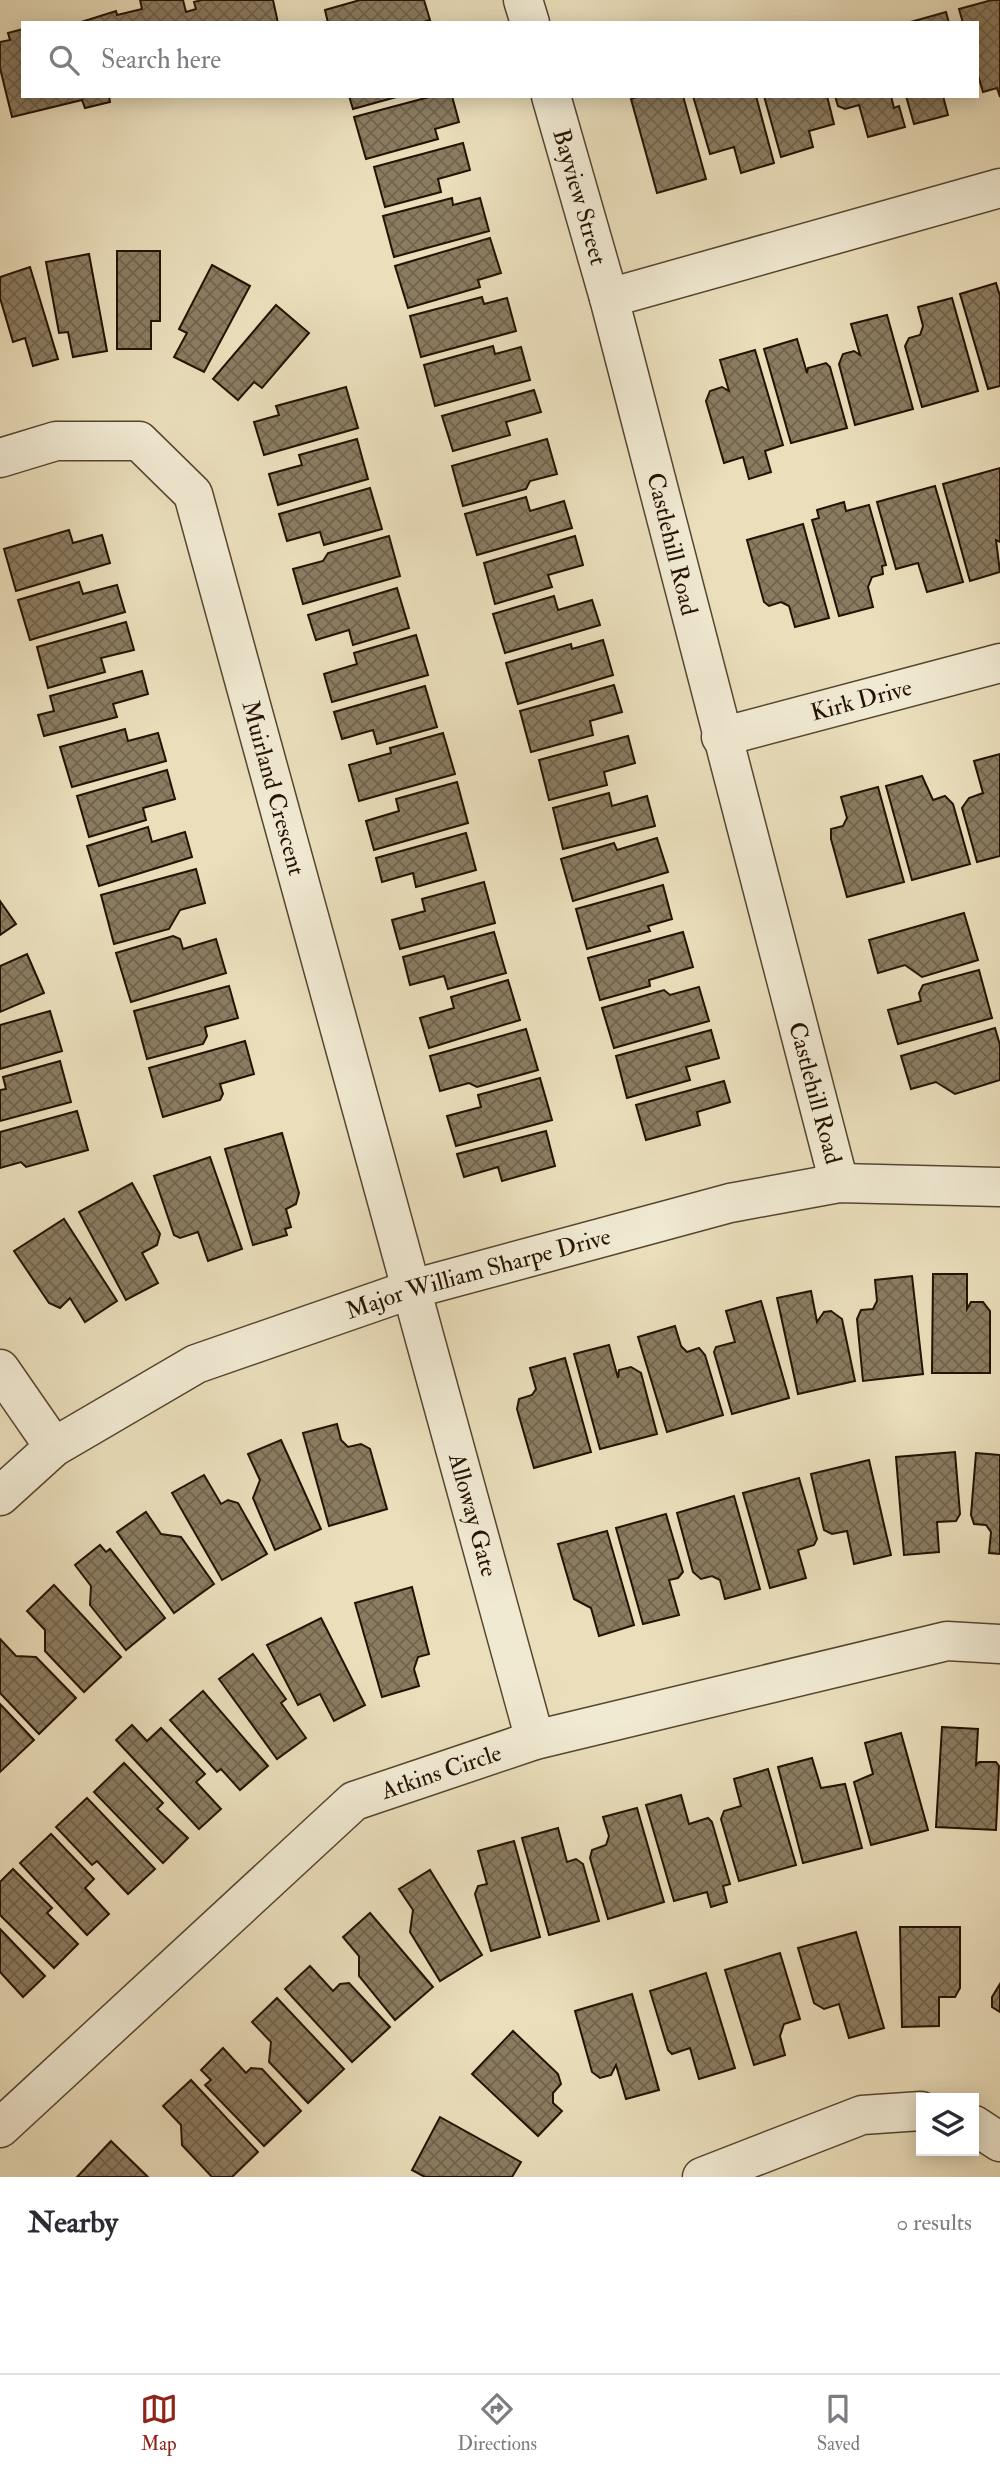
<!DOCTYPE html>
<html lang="en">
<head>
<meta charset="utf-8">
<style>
  body { margin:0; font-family:"IM FELL Double Pica",serif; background:#f7f7f7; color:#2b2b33 }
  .controls { position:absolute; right:21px; bottom:21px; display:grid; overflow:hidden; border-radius:0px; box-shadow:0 4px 18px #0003 }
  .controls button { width:63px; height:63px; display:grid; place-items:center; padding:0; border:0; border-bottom:2px solid #e1e1e2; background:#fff; color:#2b2b33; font:35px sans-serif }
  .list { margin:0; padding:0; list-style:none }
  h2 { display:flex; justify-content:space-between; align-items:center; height:91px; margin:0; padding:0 28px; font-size:30px }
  h2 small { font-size:23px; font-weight:400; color:#7c7c81 }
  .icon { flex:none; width:38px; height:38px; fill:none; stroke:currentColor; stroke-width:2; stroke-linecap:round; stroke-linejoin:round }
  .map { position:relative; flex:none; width:1000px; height:2177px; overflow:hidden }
  .search { position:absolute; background:#fff; box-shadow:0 4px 18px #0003; left:21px; right:21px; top:21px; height:77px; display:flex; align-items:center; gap:18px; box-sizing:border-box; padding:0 24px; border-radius:0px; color:#7c7c81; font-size:26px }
  .sheet { height:196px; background:#fff }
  nav { display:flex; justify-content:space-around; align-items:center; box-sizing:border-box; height:98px; border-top:2px solid #e1e1e2; background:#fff; font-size:19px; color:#7c7c81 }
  nav a { display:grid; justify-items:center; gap:4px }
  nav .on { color:#8f2418 }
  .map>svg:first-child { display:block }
  .building { fill:url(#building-cross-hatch); stroke:#241200; stroke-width:2 }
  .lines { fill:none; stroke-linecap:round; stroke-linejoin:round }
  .minor-casing { stroke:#56452f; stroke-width:41 }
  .tertiary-casing { stroke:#56452f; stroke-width:41 }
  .minor { stroke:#f1ead3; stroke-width:38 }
  .tertiary { stroke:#f1ead3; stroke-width:38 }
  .labels { text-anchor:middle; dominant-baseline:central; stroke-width:5; stroke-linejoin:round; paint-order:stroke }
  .street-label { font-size:24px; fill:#241200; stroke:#f1ead3 }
</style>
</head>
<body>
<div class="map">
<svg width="1000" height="2177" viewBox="0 0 1000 2177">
  <defs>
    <pattern id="building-cross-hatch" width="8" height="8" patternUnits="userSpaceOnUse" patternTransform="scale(1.75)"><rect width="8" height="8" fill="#8b7c61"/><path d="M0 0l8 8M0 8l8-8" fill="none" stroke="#71644e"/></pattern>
  </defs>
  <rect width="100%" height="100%" fill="#eadebb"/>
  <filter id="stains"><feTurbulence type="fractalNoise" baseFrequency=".00286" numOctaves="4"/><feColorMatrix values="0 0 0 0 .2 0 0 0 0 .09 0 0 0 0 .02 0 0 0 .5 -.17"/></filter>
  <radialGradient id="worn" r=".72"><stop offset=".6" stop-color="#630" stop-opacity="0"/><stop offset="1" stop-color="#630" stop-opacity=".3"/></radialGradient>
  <g class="building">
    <path d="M140,0h43l3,12 10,-3 -2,-7 8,-2h71l5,23h-200l38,-12 1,4 25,-6z"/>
    <path d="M360,0h64l6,20 -10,3h-92l-3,-13z"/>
    <path d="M992,0h8v97l-3,-9 -14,4 -6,-20v-49h-14l-4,-14z"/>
    <path d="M946,12l3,11h-42z"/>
    <path d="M23,29v67h86l1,6 -25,6 -3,-8 -70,17 -12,-49v-26l10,-2 -2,-7z"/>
    <path d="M349,96h51l-47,13z"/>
    <path d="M433,96h19l7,26 -24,7 3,10 -72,20 -12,-42z"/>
    <path d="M639,96h44l23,83 -49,14 -26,-94z"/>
    <path d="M693,96h63l18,67 -33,10 -7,-26 -24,7z"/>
    <path d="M764,96h63l7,28 -25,7 4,16 -32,10z"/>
    <path d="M835,96h56l3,12 5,-2 6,21 -37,10 -9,-32 -14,4 -7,-3z"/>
    <path d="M906,96h37l5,19 -34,9z"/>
    <path d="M463,143l7,27 -32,9 3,13 -56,15 -11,-40z"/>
    <path d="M452,198l1,7 27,-7 9,33 -95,26 -11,-41z"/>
    <path d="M490,238l11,35 -23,7 2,7 -72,21 -13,-42z"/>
    <path d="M117,251h43v70h-9v28h-34z"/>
    <path d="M89,254l18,97 -34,6 -5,-25 -9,1 -13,-71z"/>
    <path d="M212,265l38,21 -46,86 -30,-15 13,-24 -8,-4z"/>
    <path d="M30,267l28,92 -25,7 -8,-28 -12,4 -13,-44v-21z"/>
    <path d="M996,283l4,13v90l-12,3 -28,-95z"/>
    <path d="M482,297l2,7 23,-6 9,33 -95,26 -11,-41z"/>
    <path d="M952,298l26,93 -56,16 -17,-61 4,-8 11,-3 3,-9 -5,-19z"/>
    <path d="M276,305l33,28 -47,55 -8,-6 -16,18 -25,-21z"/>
    <path d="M887,315l26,94 -58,16 -16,-61 4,-10 11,-3 6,4 -9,-31z"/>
    <path d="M797,339l10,34 1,-5 18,-5 4,4 17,61 -56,15 -27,-94z"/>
    <path d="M493,346l2,8 26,-7 9,33 -95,26 -11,-41z"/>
    <path d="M755,350l28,95 -18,6 6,21 -22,7 -6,-22 -19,6 -18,-62 4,-10 12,-4 7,4 -9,-31z"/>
    <path d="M346,387l12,41 -94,27 -10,-33 25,-7 -3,-9z"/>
    <path d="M534,390l7,22 -35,10 4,13 -57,16 -11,-35z"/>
    <path d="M357,439l11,40 -90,26 -9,-31 33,-9 -3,-10z"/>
    <path d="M547,439l10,35 -27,7 -4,8 -63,17 -11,-40z"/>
    <path d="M1000,468v74l-4,-2 4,32 -30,9 -27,-97z"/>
    <path d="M935,486l28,96 -36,10 -9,-29 -22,6 -19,-67z"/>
    <path d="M370,488l12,41 -58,16 -4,-13 -33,9 -8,-27z"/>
    <path d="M526,497l4,14 34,-10 8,27 -95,27 -12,-41z"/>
    <path d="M844,502l2,9 23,-6 17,60 -4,1 1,8 -11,3 -4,10 5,20 -34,9 -27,-96 7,-2 -2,-8z"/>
    <path d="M803,524l26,94 -34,9 -6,-21 -8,-4 -12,4 -5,-4 -17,-62z"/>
    <path d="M69,530l4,13 29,-8 8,28 -94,28 -12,-42z"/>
    <path d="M389,536l11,40 -97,28 -10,-35 30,-8 5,-8z"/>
    <path d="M575,536l8,29 -35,10 4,12 -57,17 -11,-41z"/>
    <path d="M79,582l4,12 34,-9 8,27 -95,28 -12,-40z"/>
    <path d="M397,588l12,40 -56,17 -4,-15 -33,10 -8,-25z"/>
    <path d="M554,596l4,14 34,-10 8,25 -95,28 -12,-39z"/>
    <path d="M126,622l8,28 -33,8 4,14 -57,16 -11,-41z"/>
    <path d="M416,635l12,40 -96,27 -8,-28 33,-10 -3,-11z"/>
    <path d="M603,640l10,35 -95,29 -12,-41 65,-19 1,5z"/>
    <path d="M142,671l6,23 -35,10 4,13 -73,19 -6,-21 16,-4 -4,-15z"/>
    <path d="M614,685l8,27 -32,9 3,14 -62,17 -11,-41z"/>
    <path d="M425,686l12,41 -60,17 -4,-14 -31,9 -8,-27z"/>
    <path d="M125,729l3,12 30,-8 8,28 -94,26 -12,-40z"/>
    <path d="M443,733l12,41 -96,27 -10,-36 42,-12 -1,-5z"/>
    <path d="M628,736l7,27 -31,9 3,13 -58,15 -10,-40z"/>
    <path d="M1000,754v102l-23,6 -15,-54 7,-10 14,-5 -9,-32z"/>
    <path d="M167,770l8,29 -32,9 3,12 -57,17 -12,-41z"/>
    <path d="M922,776l11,24 12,-4 8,8 17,60 -58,16 -26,-94z"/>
    <path d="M457,782l11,41 -94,27 -8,-29 33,-10 -3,-12z"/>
    <path d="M878,787l26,95 -57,15 -16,-58v-10l12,-3 4,-8 -6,-21z"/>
    <path d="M609,793l3,13 35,-10 8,30 -92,23 -10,-41z"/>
    <path d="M148,827l4,15 33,-10 7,25 -93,29 -12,-40z"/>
    <path d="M466,833l10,37 -60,17 -3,-14 -31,9 -6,-24z"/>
    <path d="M657,838l11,34 -95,29 -12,-42 53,-16 3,7z"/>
    <path d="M196,869l9,34 -25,7 -11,19 -55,15 -13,-49z"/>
    <path d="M484,882l11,41 -95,26 -8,-29 33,-9 -3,-12z"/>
    <path d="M663,885l9,34 -24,7 2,5 -63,18 -11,-40z"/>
    <path d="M0,901l16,23 -16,11z"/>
    <path d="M964,913l14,47 -56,17 -17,-12 -27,8 -9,-33z"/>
    <path d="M494,932l12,41 -58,16 -4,-13 -34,9 -7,-28z"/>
    <path d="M683,932l10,35 -44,13 1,6 -50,14 -12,-42z"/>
    <path d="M173,936l7,3 3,10 33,-10 10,34 -95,29 -15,-49z"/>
    <path d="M27,954l17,39 -44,19v-46z"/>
    <path d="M979,970l13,48 -94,26 -10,-34 33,-9 -2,-8 4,-8z"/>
    <path d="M508,980l12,40 -91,28 -9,-30 34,-10 -3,-11z"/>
    <path d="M229,986l9,32 -33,9 2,9 -4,8 -56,15 -13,-48z"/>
    <path d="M699,987l10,34 -95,27 -12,-40 62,-18 6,5z"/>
    <path d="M50,1011l12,40 -62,18v-44z"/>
    <path d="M995,1028l5,17v35l-45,14 -19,-12 -25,7 -10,-33z"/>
    <path d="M526,1029l12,41 -61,17 -8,-4 -29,8 -10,-35z"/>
    <path d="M711,1030l8,28 -33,9 4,13 -63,18 -11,-42z"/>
    <path d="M245,1041l9,33 -34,10 3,10 -3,6 -57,17 -14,-49z"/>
    <path d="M60,1061l11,41 -71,19v-31l6,-1 -3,-12z"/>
    <path d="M540,1078l12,42 -96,26 -9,-30 34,-9 -3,-12z"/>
    <path d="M724,1081l6,21 -33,10 3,13 -54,15 -10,-35z"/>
    <path d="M77,1111l11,39 -62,17 -5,-5 -21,6v-36z"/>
    <path d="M546,1131l9,35 -53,15 -4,-14 -34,10 -7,-23z"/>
    <path d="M282,1133l17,60 -3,11 -10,5 5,18 -6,2 2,6 -34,10 -28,-96z"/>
    <path d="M210,1157l32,92 -34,12 -10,-29 -18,6 -6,-3 -20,-59z"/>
    <path d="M132,1183l28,51 -3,11 -15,8 16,30 -32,17 -47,-88z"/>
    <path d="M64,1219l53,82 -32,21 -15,-24 -10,10 -11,-5 -35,-52z"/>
    <path d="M933,1274h34v35l4,-7h12l7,9v62h-58z"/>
    <path d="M912,1276l11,98 -60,7 -6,-62 4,-9 12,-1 4,-8 -2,-21z"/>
    <path d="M811,1291l6,31 7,-10 7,-1 11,8 13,62 -57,13 -21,-96z"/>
    <path d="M761,1301l28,97 -57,16 -18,-62 2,-5 19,-5 -9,-31z"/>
    <path d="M675,1326l6,20 6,6 12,-4 6,7 18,60 -56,17 -29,-95z"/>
    <path d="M609,1345l9,33 1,-8 12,-3 10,6 16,61 -57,15 -26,-95z"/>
    <path d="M565,1358l26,94 -57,16 -17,-59 2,-10 13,-4 4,-6 -6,-21z"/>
    <path d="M337,1424l4,16 7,7 13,-3 9,5 17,60 -58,17 -26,-93z"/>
    <path d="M281,1440l40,89 -46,21 -22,-52 7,-18 -12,-26z"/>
    <path d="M955,1452l5,62 -4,7 -19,1 2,30 -35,3 -8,-98z"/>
    <path d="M976,1453l24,2v99l-11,-1 2,-21 -5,-7 -12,-1 -3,-9z"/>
    <path d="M869,1460l22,95 -37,9 -7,-33 -15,3 -8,-4 -13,-56z"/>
    <path d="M204,1475l17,29 7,-4 10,3 29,51 -45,26 -50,-87z"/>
    <path d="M799,1478l18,61 -3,6 -16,5 8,28 -36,10 -27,-95z"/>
    <path d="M734,1496l26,93 -35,10 -5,-19 -8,-4 -11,3 -8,-7 -16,-59z"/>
    <path d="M146,1512l15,22 20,3 33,47 -40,29 -57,-81z"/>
    <path d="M666,1514l17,58 -5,6 -9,2 10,35 -36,9 -27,-96z"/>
    <path d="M607,1531l27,94 -35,11 -8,-28 -17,-9 -16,-55z"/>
    <path d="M100,1545l6,7 4,-3 55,69 -39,32 -36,-45 1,-19 -16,-21z"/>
    <path d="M54,1585l67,72 -37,35 -39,-41v-21l-18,-19z"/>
    <path d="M412,1587l17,67 -11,3 -4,12 5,17 -37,11 -27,-94z"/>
    <path d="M321,1618l44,87 -31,16 -14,-27 -22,11 -31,-60z"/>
    <path d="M0,1639l16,17 20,1 40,41 -37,36 -39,-41z"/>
    <path d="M253,1654l33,45 -5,4 25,35 -29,21 -58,-80z"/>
    <path d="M203,1691l65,75 -28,24 -19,-21 -4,3 -47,-52z"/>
    <path d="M0,1704l34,36 -34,32z"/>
    <path d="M132,1725l15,16 14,-13 44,46 -9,8 25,27 -22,20 -83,-89z"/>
    <path d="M942,1727l36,2 -2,36 3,-3h17l3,4 -3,64 -60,-3z"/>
    <path d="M901,1733l27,97 -57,15 -17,-63 19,-8 -8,-31z"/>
    <path d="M812,1758l9,30 24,-4 17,64 -59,15 -25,-96z"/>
    <path d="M124,1763l39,40 -6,6 31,29 -25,25 -69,-71z"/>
    <path d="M768,1769l28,96 -57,16 -18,-62 3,-8 17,-5 -7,-27z"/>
    <path d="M681,1795l8,29 19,-6 4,4 18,62 -7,2 4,16 -16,5 -4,-15 -33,9 -28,-96z"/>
    <path d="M87,1798l68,71 -27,25 -31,-33 -5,4 -36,-38z"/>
    <path d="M637,1808l27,94 -56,17 -18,-61 2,-8 14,-5 3,-9 -6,-19z"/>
    <path d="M558,1828l9,34 9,-3 7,5 16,57 -50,14 -27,-97z"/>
    <path d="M51,1834l43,45 -9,9 24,26 -22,21 -67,-72z"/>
    <path d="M514,1841l26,96 -49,14 -16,-57 3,-8 9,-2 -9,-33z"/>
    <path d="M13,1869l39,39 -5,5 31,31 -24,24 -54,-53v-33z"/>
    <path d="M430,1870l52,85 -42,26 -30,-49 3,-22 -14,-21z"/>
    <path d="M370,1913l63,74 -38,33 -36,-44v-20l-16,-19z"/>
    <path d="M900,1927h60v61l-5,9h-16v29l-37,1z"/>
    <path d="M0,1929l45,47 -22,21 -23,-25z"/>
    <path d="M856,1932l28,96 -35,10 -10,-34 -15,5 -10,-6 -16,-55z"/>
    <path d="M780,1953l20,66 -16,5 -4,12 5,19 -31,10 -29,-95z"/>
    <path d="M310,1966l23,25 7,-7 9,-1 41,44 -38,35 -67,-73z"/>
    <path d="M706,1973l29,95 -36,11 -9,-31 -18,6 -4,-4 -18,-59z"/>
    <path d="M1000,1984v28l-8,-5v-10z"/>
    <path d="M632,1994l27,96 -33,9 -10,-34 -5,10 -11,3 -8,-6 -17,-61z"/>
    <path d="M277,1998l67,71 -36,34 -39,-41 2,-20 -19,-20z"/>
    <path d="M513,2031l45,43 3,10 -8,9v10l9,8 -24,25 -66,-62z"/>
    <path d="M223,2048l23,25 5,-5 11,1 39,42 -37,35 -59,-61 6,-5 -10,-10z"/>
    <path d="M191,2080l67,72 -26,25h-20l-30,-32 -1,-20 -18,-19z"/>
    <path d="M440,2117l81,45 -9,15h-87l-13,-7z"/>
    <path d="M111,2141l37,36h-71z"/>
  </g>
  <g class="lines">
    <defs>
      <g id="minor">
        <path d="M523,0l7,23"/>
        <path id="s1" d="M551,96l58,202"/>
        <path id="s2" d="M0,458l56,-17h83l54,53 342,1246"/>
        <path id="s3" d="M721,737l279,-74"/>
        <path d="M839,1183l-230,-885 391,-110"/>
        <path d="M0,1369l54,78"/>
        <path d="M974,2125l26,17"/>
        <path id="s4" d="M0,2128l354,-327 181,-61 412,-99 53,3"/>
        <path d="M702,2177l160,-62 59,-4"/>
      </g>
      <g id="tertiary">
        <path id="s5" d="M0,1496l54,-49 142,-83 216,-75 318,-86 109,-20 161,4"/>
      </g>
    </defs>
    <use href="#minor" class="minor-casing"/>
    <use href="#tertiary" class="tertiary-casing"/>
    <use href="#minor" class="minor"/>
    <use href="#tertiary" class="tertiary"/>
  </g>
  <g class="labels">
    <g class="street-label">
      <text stroke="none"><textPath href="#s1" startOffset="105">Bayview Street</textPath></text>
      <text transform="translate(672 544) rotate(76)">Castlehill Road</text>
      <text stroke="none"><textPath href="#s3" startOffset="145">Kirk Drive</textPath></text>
      <text stroke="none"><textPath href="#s2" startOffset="522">Muirland Crescent</textPath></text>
      <text transform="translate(815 1093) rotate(75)">Castlehill Road</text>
      <text stroke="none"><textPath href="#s5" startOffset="534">Major William Sharpe Drive</textPath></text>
      <text stroke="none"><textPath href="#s2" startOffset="1276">Alloway Gate</textPath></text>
      <text stroke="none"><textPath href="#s4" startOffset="574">Atkins Circle</textPath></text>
    </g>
  </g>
  <rect width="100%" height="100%" filter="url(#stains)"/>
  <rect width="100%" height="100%" fill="url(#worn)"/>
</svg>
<div class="controls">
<button><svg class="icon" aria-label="layers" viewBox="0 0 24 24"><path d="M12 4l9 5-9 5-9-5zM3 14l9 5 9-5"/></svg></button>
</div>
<div class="search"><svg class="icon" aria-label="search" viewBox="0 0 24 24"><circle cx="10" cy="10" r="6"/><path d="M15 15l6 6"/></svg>Search here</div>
</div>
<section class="sheet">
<h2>Nearby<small>0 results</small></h2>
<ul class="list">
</ul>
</section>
<nav>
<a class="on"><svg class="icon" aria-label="map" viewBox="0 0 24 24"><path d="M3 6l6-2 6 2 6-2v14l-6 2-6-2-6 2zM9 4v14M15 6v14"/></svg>Map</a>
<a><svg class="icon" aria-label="directions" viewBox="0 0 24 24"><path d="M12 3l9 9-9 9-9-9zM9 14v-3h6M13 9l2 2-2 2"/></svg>Directions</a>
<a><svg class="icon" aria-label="saved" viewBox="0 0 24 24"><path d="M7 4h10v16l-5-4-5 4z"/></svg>Saved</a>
</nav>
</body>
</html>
